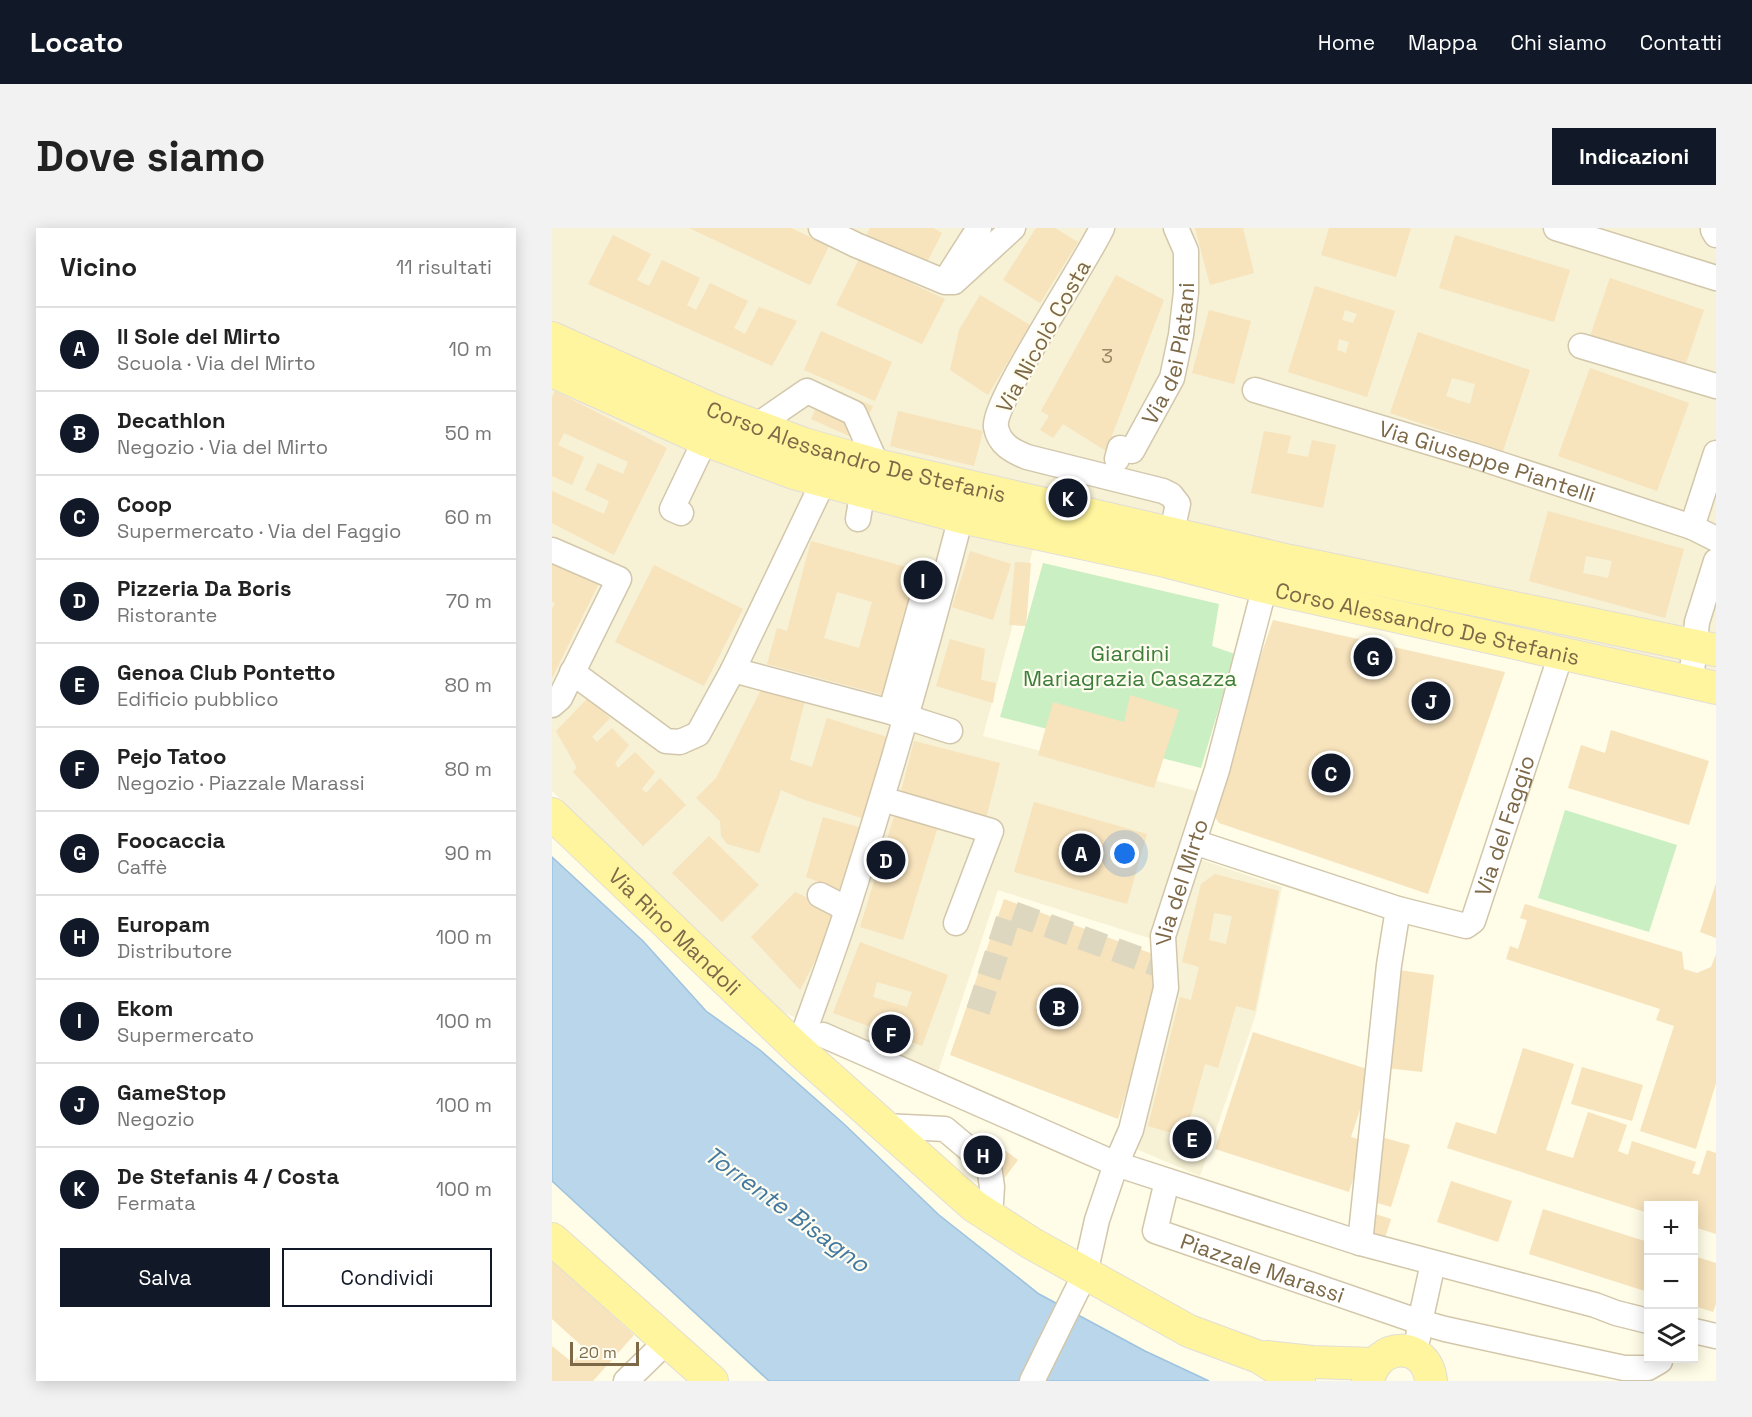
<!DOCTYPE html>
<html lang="it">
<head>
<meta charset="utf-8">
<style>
  body { margin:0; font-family:"Space Grotesk",sans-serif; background:#f2f2f2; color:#222 }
  .controls { position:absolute; right:18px; bottom:18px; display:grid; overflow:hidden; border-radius:0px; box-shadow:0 3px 15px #0003 }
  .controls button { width:54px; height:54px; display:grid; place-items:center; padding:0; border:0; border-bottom:2px solid #e0e0e0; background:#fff; color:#222; font:30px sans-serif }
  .scale { position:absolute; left:18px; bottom:15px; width:69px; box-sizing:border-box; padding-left:6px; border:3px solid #7d6947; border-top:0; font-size:16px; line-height:21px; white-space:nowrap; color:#7d6947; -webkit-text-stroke:4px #fffdf0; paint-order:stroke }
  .you { position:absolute; left:573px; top:626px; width:21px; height:21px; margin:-15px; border:4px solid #fff; border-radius:50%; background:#1a73e8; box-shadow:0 0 0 9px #1a73e833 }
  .badge { display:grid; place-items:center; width:39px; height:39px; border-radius:50%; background:#111827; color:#fff; font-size:20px; font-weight:700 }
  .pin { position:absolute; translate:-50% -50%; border:3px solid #fff; box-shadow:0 2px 6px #0006 }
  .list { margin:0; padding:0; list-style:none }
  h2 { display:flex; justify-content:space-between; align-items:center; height:78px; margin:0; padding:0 24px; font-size:26px }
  h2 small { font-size:20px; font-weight:400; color:#767676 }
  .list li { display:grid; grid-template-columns:39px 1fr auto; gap:18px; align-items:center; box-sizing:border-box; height:84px; padding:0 24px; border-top:2px solid #e0e0e0 }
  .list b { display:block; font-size:22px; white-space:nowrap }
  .list p { margin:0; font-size:20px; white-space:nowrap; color:#767676 }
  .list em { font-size:20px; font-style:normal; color:#767676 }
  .actions { display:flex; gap:12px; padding:18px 24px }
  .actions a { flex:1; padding:14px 0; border:2px solid #111827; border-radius:0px; text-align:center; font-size:21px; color:#111827 }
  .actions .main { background:#111827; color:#fff }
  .icon { flex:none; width:33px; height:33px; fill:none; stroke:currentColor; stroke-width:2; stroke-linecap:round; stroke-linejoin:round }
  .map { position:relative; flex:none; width:1164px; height:1153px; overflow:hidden; border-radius:0px }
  header { display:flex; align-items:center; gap:36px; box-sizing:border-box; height:84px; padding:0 30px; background:#111827; color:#fff }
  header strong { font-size:28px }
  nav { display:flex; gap:33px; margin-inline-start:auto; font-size:21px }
  .intro { display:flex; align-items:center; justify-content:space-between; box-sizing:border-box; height:144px; padding:0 36px }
  h1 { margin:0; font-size:42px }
  .button { padding:15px 27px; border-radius:0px; background:#111827; color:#fff; font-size:21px; font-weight:700 }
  main { display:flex; gap:36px; padding:0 36px }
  aside { flex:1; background:#fff; border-radius:0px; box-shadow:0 3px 15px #0003 }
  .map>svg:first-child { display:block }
  .residential { fill:#f7f1d5 }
  .green { fill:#c9efc3 }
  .water { fill:#b9d6eb; stroke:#9dc3df; stroke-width:1.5 }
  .building { fill:#f7e3bc; fill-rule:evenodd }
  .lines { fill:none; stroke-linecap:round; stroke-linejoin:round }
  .minor-tunnel { stroke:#ded7bf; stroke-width:24; stroke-dasharray:24 12; stroke-linecap:butt }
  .minor-casing { stroke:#d3c7ab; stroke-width:27 }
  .major-casing { stroke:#e2ded7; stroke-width:34 }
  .minor { stroke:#fff; stroke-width:24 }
  .major { stroke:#fff59e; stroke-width:32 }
  .labels { text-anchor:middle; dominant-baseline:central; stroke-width:4.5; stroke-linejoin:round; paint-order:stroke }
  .number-label { font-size:20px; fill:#9c8864 }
  .street-label { font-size:22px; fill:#7d6947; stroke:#fffdf0 }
  .park-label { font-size:22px; fill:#3d7e3b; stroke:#fffdf0 }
  .water-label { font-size:24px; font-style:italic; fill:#4379a1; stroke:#fffdf0 }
</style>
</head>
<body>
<header>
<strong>Locato</strong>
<nav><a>Home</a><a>Mappa</a><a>Chi siamo</a><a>Contatti</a></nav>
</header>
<div class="intro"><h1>Dove siamo</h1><a class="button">Indicazioni</a></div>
<main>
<aside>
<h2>Vicino<small>11 risultati</small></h2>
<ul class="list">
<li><span class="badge">A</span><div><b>Il Sole del Mirto</b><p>Scuola · Via del Mirto</p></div><em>10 m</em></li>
<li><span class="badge">B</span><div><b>Decathlon</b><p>Negozio · Via del Mirto</p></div><em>50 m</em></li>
<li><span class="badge">C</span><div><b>Coop</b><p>Supermercato · Via del Faggio</p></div><em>60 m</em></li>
<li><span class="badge">D</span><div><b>Pizzeria Da Boris</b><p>Ristorante</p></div><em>70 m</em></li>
<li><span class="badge">E</span><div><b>Genoa Club Pontetto</b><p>Edificio pubblico</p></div><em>80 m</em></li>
<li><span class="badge">F</span><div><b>Pejo Tatoo</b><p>Negozio · Piazzale Marassi</p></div><em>80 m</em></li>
<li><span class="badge">G</span><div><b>Foocaccia</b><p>Caffè</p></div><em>90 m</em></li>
<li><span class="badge">H</span><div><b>Europam</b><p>Distributore</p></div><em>100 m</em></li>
<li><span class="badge">I</span><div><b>Ekom</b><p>Supermercato</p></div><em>100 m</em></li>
<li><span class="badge">J</span><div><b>GameStop</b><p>Negozio</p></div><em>100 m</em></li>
<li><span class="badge">K</span><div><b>De Stefanis 4 / Costa</b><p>Fermata</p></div><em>100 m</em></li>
</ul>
<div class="actions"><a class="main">Salva</a><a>Condividi</a></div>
</aside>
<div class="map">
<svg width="1164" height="1153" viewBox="0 0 1164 1153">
  <rect width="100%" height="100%" fill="#fffce7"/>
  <path class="residential" d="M0,0h1164v446l-675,-155 -58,217 213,55 -15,62 101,34 -26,127 -56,162 -73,-31 47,-199 -176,-56 -62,188 -151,-65 -233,-222z"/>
  <g class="green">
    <path d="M491,335l176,41 -7,42 23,8 -34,114 -201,-51z"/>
    <path d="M1013,582l112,35 -28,87 -111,-34z"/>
  </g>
  <path class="water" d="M0,629l91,84 63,70 54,39 84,74 95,91 100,79 106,57 64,30h-440l-217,-200z"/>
  <g class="building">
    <path d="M137,0h102l38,18 -19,39z"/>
    <path d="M318,0h63l9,5 -17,33 -59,-30z"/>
    <path d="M484,0h19l23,14 -38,61 -37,-23z"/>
    <path d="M643,0h48l11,45 -44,12z"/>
    <path d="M777,0h82l-15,49 -75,-22z"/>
    <path d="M61,7l38,19 -14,26 12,6 13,-26 38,18 -13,27 9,5 14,-27 38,18 -14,27 11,6 14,-27 38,14 -25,45 -184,-82z"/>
    <path d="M903,7l115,35 -16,52 -115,-34z"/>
    <path d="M307,31l86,40 -23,45 -86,-39z"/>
    <path d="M564,47l48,25 -58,151 -43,-27 -10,14 -13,-8 9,-14 -8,-5z"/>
    <path d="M1058,50l94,32 -20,59 -94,-33z"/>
    <path d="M763,58l80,25 -28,86 -79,-25zM793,82l12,4 -4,9 -11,-3zM787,111l10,3 -3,11 -9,-3z"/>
    <path d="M428,67l50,30 -42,70 -38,-25 9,-40z"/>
    <path d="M657,82l42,11 -17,63 -42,-11z"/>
    <path d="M269,103l71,31 -17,39 -71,-31z"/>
    <path d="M866,104l112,38 -27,81 -113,-38zM900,150l23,6 -5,20 -24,-8z"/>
    <path d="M1038,140l99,35 -32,88 -99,-35z"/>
    <path d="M274,158l47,20 -15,34 -47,-21z"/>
    <path d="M3,163l112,57 -53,107 -62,-32v-32l52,23 5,-13 -24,-11 13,-27 25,11 5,-12 -64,-29 -6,12 26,12 -12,28 -20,-9v-79z"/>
    <path d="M346,183l85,20 -9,35 -84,-20z"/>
    <path d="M712,203l27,5 -4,17 21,4 4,-17 24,5 -13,63 -72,-15z"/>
    <path d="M996,283l136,38 -19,69 -136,-37zM1034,328l26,5 -4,17 -25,-5z"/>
    <path d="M259,313l110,30 -34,125 -120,-32 10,-36 10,3zM285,364l35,10 -13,46 -35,-10z"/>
    <path d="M418,323l41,13 -18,56 -41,-13z"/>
    <path d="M0,334l47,21 -47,95v-69l3,-6 -3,-1z"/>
    <path d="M463,334l16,1 -5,63 -17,-1z"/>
    <path d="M102,337l89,44 -39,77 -89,-44z"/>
    <path d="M721,392l232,52 -77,222 -209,-71 -8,-12v-9z"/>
    <path d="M398,411l35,10 -4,31 15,3 -3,20 -57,-17z"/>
    <path d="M211,458l43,10 -16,64 22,7 15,-49 63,20 -25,81 -63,-20 -21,-9 -22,63 -32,-9 -6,-8 -1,-15 -24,-23 20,-20z"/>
    <path d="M578,467l49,15 -25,78 -116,-33 15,-53 71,20z"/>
    <path d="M36,470l22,20 -18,19 5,5 15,-14 17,17 -14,18 3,5 17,-16 20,20 -13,17 4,4 14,-15 26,27 -43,41 -70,-74 4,-4 -21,-37z"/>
    <path d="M1059,502l98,31 -20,64 -121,-37 13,-43 24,8z"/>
    <path d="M362,513l86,22 -15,59 -86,-23z"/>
    <path d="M482,574l113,32 -20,70 -113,-32z"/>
    <path d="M344,582l43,13 -36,117 -43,-13z"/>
    <path d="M271,589l39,11 -20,63 -36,-14z"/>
    <path d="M157,608l50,49 -37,37 -50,-49z"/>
    <path d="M663,646l64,17 -24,120 -19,-5 -18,62 -13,-4 -20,73 -37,-11 32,-129 11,3 8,-33 -17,-5 19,-78zM662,685l18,3 -6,28 -17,-4z"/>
    <path d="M1164,655v55l-16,-6z"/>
    <path d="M243,664l45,21 -40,77 -49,-53z"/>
    <path d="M452,671l157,58 -2,29 -41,133 -168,-64z"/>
    <path d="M973,676l157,48 2,17 13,4 14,-6 5,-13v129l-20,66 -56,-18 34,-105 -18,-6 4,-11 -154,-50 4,-13 8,3 9,-29 -7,-2z"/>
    <path d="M308,714l88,33 -26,71 -89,-33zM325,754l35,10 -5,15 -34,-10z"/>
    <path d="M847,742l35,5 -12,97 -36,-4z"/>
    <path d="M701,804l120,39 -22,66 14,4 -16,51 -134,-43z"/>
    <path d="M971,820l51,16 -28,86 27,8 15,-46 39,13 -9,26 10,4 4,-14 64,21 -4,11 7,2 8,-25 9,3v81l-22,-7v-21h-46v7l-201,-65 9,-26 40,12z"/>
    <path d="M1030,839l61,18 -11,36 -61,-17z"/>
    <path d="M829,909l29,8 -19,62 -17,-5z"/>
    <path d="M436,910l30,22 -18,24 -30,-23z"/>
    <path d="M899,953l61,20 -14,41 -61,-20z"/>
    <path d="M991,981l105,33v50l-119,-38z"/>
    <path d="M820,985l19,6 -6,19 -15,-3z"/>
    <path d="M1142,1028l22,7v41l-3,8 -19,-6z"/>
    <path d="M0,1032l82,75 -41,46h-41v-35l21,17 11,-15 -32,-29z"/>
  </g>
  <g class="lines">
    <path class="minor-tunnel" d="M426,783l32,-99 156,56"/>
    <defs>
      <g id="minor">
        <path d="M269,0l35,17 89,37h9l59,-54"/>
        <path d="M550,0c-15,33 -110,175 -106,199 3,17 16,24 31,30l136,34 8,4 7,9 -10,46"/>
        <path d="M1004,0l160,50"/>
        <path d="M1161,0v2l3,5"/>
        <path d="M397,47l30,-47"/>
        <path d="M1029,118l135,40"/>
        <path id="s1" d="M703,162l220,66 217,71 24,12"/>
        <path d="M204,198l51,-35 47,22 23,52"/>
        <path id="s2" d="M565,231l3,-11 12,3 40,-73 9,-43 5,-43v-41l-10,-23"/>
        <path d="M129,285l-9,-4 33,-69"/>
        <path d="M306,291l2,-12"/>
        <path d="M1140,299l24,-74"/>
        <path d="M0,322l67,29 -59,119 -8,7"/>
        <path d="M181,442l158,42 59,19"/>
        <path d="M20,444l94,69 14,1 18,-8 35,-64 91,-190"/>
        <path d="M1139,454l6,-60 19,-61"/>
        <path d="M340,479l37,-133"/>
        <path d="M330,571l109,32 -35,92"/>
        <path id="s3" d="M642,614l204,67 68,17 7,-5 88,-267"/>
        <path d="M268,667l27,14"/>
        <path d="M271,807l293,129 244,79 235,62 21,8 32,8"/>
        <path d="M246,821c17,-48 35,-95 50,-142 41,-129 79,-259 113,-390"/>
        <path d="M333,898l60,3 44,37 3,21 -2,30"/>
        <path id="s4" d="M615,953l-12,50 265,91 25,7 179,39h24l12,-7v-3"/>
        <path d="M808,1015l29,-278 9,-56"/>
        <path d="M1142,1103l22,5"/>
        <path d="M866,1110l2,-16 13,-59"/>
        <path d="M74,1153l40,-39"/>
        <path id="s5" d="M480,1153l53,-107 12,-54 19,-56 15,-34 35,-142 -3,-52 54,-166 44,-169"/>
      </g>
      <g id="major">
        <path id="s6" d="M0,110l164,73 88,33 73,21 413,96 426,89"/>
        <path id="s7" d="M0,143l153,69 89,33 167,44 204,44 100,26 451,101"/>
        <path id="s8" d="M0,586l246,235 176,157 57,37 158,88 70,26 31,20 9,4"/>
        <path d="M0,1011l160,142"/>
        <path d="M715,1129l45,5 62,2"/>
        <path d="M816,1153c8,-40 59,-41 63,0"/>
      </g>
    </defs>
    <use href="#minor" class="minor-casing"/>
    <use href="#major" class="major-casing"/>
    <use href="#minor" class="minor"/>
    <use href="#major" class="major"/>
  </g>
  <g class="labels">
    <g class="number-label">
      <text x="555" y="128">3</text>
    </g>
    <g class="street-label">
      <text transform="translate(491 108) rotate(-61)">Via Nicolò Costa</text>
      <text stroke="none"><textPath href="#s2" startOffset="130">Via dei Platani</textPath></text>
      <text stroke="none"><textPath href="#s6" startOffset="326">Corso Alessandro De Stefanis</textPath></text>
      <text stroke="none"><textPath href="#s1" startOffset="243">Via Giuseppe Piantelli</textPath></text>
      <text stroke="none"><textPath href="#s7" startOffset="914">Corso Alessandro De Stefanis</textPath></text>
      <text stroke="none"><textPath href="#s3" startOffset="394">Via del Faggio</textPath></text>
      <text stroke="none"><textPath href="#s5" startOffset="526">Via del Mirto</textPath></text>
      <text stroke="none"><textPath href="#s8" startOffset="170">Via Rino Mandoli</textPath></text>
      <text stroke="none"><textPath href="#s4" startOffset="165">Piazzale Marassi</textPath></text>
    </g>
    <g class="park-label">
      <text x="578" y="425">Giardini<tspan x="578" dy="25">Mariagrazia Casazza</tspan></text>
    </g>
    <g class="water-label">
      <text transform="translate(235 981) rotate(36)">Torrente Bisagno</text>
    </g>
  </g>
</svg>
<div class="controls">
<button>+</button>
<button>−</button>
<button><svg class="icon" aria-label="layers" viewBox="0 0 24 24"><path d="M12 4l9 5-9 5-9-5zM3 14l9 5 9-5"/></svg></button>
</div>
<div class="scale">20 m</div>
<div class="you"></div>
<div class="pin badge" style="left:529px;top:625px">A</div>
<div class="pin badge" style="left:507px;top:779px">B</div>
<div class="pin badge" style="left:779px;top:545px">C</div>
<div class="pin badge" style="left:334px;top:632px">D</div>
<div class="pin badge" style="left:640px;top:911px">E</div>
<div class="pin badge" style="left:339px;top:806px">F</div>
<div class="pin badge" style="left:821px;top:429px">G</div>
<div class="pin badge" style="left:431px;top:927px">H</div>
<div class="pin badge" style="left:371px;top:352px">I</div>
<div class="pin badge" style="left:879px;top:473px">J</div>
<div class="pin badge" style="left:516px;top:270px">K</div>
</div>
</main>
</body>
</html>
